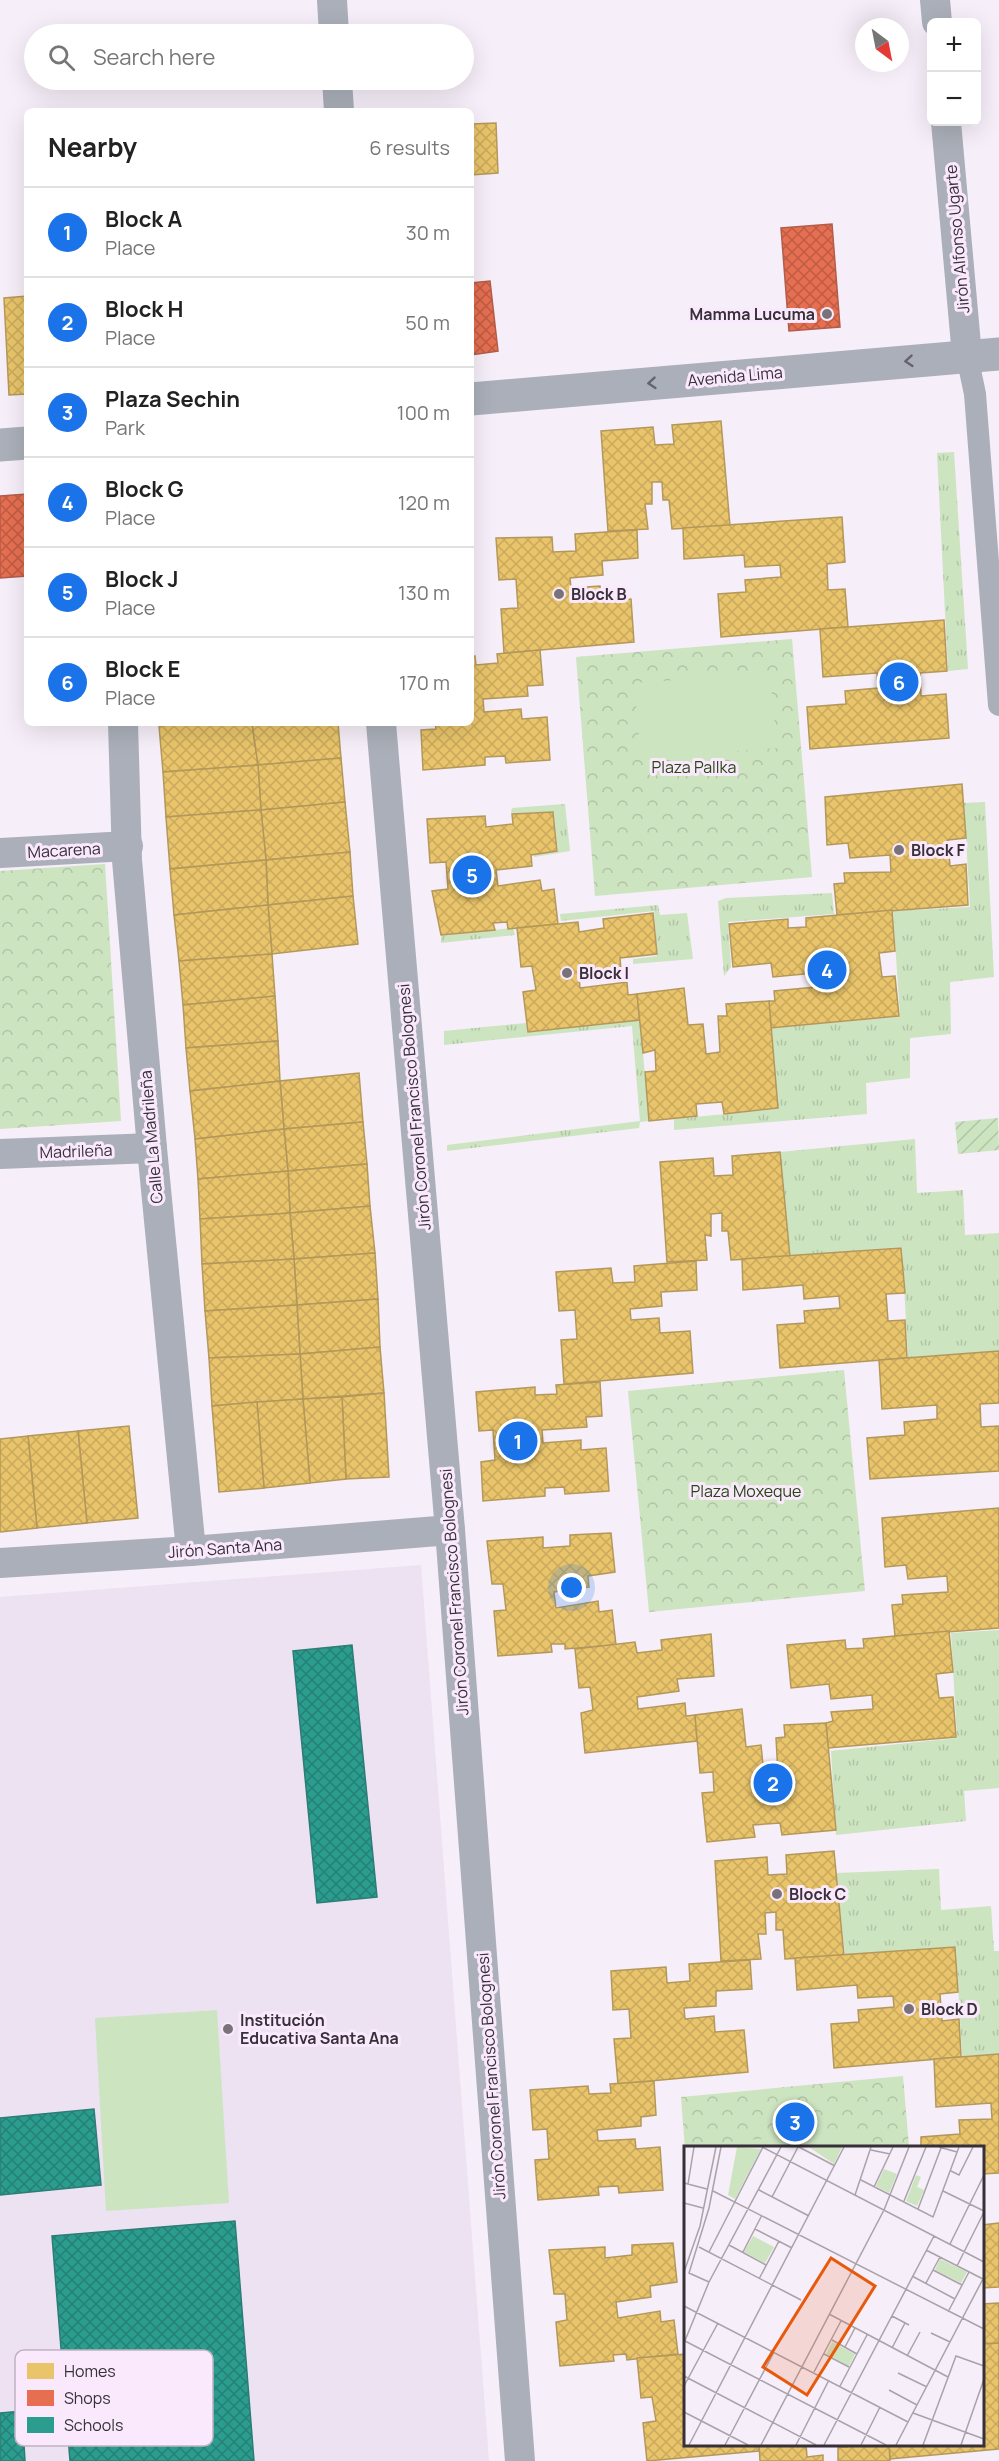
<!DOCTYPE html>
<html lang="en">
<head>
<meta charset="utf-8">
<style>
  body { margin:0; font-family:Manrope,sans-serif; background:#f2f2f2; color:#222 }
  .controls { position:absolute; right:18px; top:18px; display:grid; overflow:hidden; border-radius:9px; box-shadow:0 6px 24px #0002 }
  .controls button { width:54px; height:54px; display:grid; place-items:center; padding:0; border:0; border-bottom:2px solid #e0e0e0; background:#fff; color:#222; font:30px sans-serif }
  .compass { position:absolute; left:855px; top:18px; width:54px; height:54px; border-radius:50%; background:#fff; box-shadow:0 6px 24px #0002; rotate:148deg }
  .you { position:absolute; left:572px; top:1588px; width:21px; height:21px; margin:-15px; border:4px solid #fff; border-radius:50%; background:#1a73e8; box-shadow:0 0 0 9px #1a73e833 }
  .badge { display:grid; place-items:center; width:39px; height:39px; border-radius:50%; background:#1a73e8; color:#fff; font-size:20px; font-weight:700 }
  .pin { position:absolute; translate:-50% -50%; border:3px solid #fff; box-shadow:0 2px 6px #0006 }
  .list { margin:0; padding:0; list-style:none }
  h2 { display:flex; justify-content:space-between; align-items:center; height:78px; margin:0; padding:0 24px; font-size:26px }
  h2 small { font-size:20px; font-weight:400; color:#767676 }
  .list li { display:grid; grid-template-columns:39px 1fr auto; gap:18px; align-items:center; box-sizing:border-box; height:90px; padding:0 24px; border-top:2px solid #e0e0e0 }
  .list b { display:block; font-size:22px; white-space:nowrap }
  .list p { margin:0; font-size:20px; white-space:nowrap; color:#767676 }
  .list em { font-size:20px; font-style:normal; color:#767676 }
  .icon { flex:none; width:33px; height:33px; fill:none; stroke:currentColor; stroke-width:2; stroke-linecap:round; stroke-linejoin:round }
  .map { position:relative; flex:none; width:999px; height:2461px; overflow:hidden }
  .search { position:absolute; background:#fff; box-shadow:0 6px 24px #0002; left:24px; top:24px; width:450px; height:66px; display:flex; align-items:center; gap:15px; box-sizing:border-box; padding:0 21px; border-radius:33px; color:#767676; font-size:22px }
  .panel { position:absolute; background:#fff; box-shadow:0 6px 24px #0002; left:24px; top:108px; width:450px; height:618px; border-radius:9px }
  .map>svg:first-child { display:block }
  .education { fill:#ece2f2 }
  .grass { fill:url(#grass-tufts) }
  .forest { fill:url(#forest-crowns) }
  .garden { fill:url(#garden-furrows) }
  .pitch { fill:#cde4c0 }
  .homes { fill:url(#homes-cross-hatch); stroke:#b4985b; stroke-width:1.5 }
  .shops { fill:url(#shops-cross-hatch); stroke:#b25c4a; stroke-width:1.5 }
  .schools { fill:url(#schools-cross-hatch); stroke:#2e7c75; stroke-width:1.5 }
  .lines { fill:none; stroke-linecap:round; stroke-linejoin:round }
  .pedestrian { stroke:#aaafb9; stroke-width:22 }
  .minor { stroke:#aaafb9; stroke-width:30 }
  .tertiary { stroke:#aaafb9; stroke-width:33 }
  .oneway { stroke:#65636c }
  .poi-dot { fill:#7a727b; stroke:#fae9fd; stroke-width:2 }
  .labels { text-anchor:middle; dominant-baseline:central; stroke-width:6; stroke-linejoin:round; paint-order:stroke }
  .street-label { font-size:16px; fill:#373038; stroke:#fae9fd }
  .poi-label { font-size:16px; font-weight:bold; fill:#373038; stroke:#fae9fd; text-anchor:start }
  .park-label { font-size:16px; fill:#274615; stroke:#fae9fd }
  .inset-road { fill:none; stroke:#aaa2ab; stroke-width:1.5 }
  .view { fill:#e8590c; fill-opacity:0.15; stroke:#e8590c; stroke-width:3 }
  .inset-edge { fill:none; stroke:#373038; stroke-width:3 }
  .key { fill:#fae9fd; stroke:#c0b2c2; stroke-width:1.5 }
  .key-label { font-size:16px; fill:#373038 }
</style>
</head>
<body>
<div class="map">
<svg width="999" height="2461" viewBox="0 0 999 2461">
  <defs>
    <pattern id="grass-tufts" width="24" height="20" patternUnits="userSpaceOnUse" patternTransform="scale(1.5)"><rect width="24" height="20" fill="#cde4c0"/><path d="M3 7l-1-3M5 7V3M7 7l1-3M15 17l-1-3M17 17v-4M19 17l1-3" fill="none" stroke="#b1c4a6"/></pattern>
    <pattern id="forest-crowns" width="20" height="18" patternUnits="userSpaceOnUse" patternTransform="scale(1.5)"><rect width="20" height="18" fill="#cde4c0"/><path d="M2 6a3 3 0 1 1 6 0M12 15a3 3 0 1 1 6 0" fill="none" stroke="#b1c4a6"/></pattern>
    <pattern id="garden-furrows" width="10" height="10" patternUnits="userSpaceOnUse" patternTransform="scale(1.5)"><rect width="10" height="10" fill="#cde4c0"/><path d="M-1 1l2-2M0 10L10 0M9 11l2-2" fill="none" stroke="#b1c4a6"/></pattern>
    <pattern id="homes-cross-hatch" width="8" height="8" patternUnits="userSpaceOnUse" patternTransform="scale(1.5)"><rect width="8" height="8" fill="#e9c46a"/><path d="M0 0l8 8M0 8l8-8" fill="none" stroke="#c8a95d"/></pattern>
    <pattern id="shops-cross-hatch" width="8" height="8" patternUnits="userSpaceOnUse" patternTransform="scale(1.5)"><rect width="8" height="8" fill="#e76f51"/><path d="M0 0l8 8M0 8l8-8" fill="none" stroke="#bc5c44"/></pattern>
    <pattern id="schools-cross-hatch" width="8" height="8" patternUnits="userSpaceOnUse" patternTransform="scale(1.5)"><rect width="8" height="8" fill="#2a9d8f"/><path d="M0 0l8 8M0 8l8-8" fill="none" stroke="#258076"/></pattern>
  </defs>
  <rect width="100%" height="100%" fill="#f6eef8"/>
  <path class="education" d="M421,1565l68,896h-489v-864z"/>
  <g class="grass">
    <path d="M954,452l14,217 -20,2 -11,-218z"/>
    <path d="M985,802l9,175 -44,5 1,52 -41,4v40l-44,5 1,31 -193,16v-11l104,-10 -6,-81 128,-11 -7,-106 77,-4 -6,-104z"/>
    <path d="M565,804l5,47 -36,6v-2l24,-4 -4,-39 -43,1 1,-5z"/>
    <path d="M832,893l2,21 -106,8 3,45 -7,9 -6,-75 8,-3z"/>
    <path d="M658,905l2,10 27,-2 6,46 -60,5v-5l24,-3 -3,-45 -93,10 -1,-7z"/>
    <path d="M513,928l2,7 -74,8v-8z"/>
    <path d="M640,1020l9,101 -9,1 -1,6 -192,23v-6l193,-24 -8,-95 -188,19v-14l82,-8 2,9z"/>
    <path d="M915,1139l2,54 46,-3 2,45 34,-2v118l-91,6 -6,-110 -112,9 -10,-104z"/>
    <path d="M999,1630v158l-35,3 2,30 -130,14 -5,-84 126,-13 -6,-105z"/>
    <path d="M939,1869l2,41 50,-4 3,45h5v103l-37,2 -6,-109 -111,8 -9,-82z"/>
  </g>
  <g class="forest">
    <path d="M792,639l20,238 -217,19 -19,-239z"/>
    <path d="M105,864l16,257 -121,8v-258z"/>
    <path d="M844,1370l21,221 -216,21 -21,-221z"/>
    <path d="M903,2076l6,71 -223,1 -1,2 -4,-53z"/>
  </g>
  <path class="garden" d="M998,1118l1,32 -41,4 -3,-32z"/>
  <g class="pitch">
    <path d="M770,673l7,75 -136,10 -7,-75z"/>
    <path d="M217,2010l12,193 -123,8 -11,-193z"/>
    <path d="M872,2130l1,17h-147l-1,-5z"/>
  </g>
  <g class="homes">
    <path d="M496,123l2,50 -27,2v-51z"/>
    <path d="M27,296v98l-18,1 -5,-97z"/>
    <path d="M721,421l9,105 -58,3 -3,-29h-6l-1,-18h-10v22h-7l3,25 -40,2 -7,-100 52,-4 2,18 19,-1 -2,-19z"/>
    <path d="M842,517l3,45 -18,2 1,26 17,-1 3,38 -127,10 -3,-43 28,-2 -1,-12 36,-3 -1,-12 -35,2 -1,-12 -60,4 -1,-31z"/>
    <path d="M637,530l1,28 -36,3 1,14 -33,3 1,10 29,-2 1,16 30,-3 3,43 -130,11 -3,-44 17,-1 -2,-29 -17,1 -3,-42 56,-1 1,15 23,-1 -1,-17z"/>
    <path d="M944,620l3,51 -27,2 1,23 25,-2 3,44 -139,11 -3,-42 39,-3 -1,-13 33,-3 -1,-15 -54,4 -3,-48z"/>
    <path d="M540,650l3,35 -16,1 1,10 -45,3 1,13 37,-3 1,10 25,-2 3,43 -44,3 -1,-7 -20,1v8l-62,5 -2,-40 15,-1 -1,-6h36v-67h4l1,9 22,-2 -1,-9z"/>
    <path d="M195,723h57l6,42 -95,7 -4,-46z"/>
    <path d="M252,723h86l3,35 -83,7z"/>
    <path d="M341,758l4,44 -84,8 -3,-45z"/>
    <path d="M258,765l3,45 -95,7 -3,-45z"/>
    <path d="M962,784l4,54 -18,2 2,26 16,-2 2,41 -131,10 -3,-31 11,-1 -1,-10 47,-1 -1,-17 -40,3 -2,-15 -21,2 -2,-48z"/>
    <path d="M345,802l5,50 -84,8 -5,-50z"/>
    <path d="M261,810l5,50 -96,9 -4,-52z"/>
    <path d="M553,812l4,39 -26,4 1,11 -36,4 2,16 42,-6 2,11 12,-2 4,35 -50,5 -1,-7 -14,1 2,7 -54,5 -9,-44 16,-2 -2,-27 -16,1 -3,-44 58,-3 1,11 27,-3 -1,-10z"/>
    <path d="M350,852l3,44 -85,9 -2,-45z"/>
    <path d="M266,860l2,45 -94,10 -4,-46z"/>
    <path d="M353,896l5,48 -86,10 -4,-49z"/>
    <path d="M268,905l4,49 -93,7 -5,-46z"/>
    <path d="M892,910l3,41 -16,2 3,24 13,-1 4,40 -129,12 -1,-27h6l-1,-10 42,-4 -1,-14 -42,4 -2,-14 -38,4 -4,-43 59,-5v9l18,-1v-9z"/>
    <path d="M653,913l4,41 -37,4 1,12 -42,6 1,12 47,-6 1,13 9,-1 3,26 -112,12 -5,-40 13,-2 -4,-24 -11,1 -4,-39 61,-6 1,10 25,-4 -1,-9z"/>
    <path d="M272,954l3,42 -92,9 -4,-44z"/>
    <path d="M684,988l4,37 15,-1 3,30 14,-2 -2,-36h9l-1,-12 43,-3 9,107 -54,6 -2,-12 -26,2 1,12 -48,5 -4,-49 11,-1 -1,-21 -12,3 -6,-59z"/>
    <path d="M275,996l3,45 -92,7 -3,-43z"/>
    <path d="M278,1041l2,40 -90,10 -4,-43z"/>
    <path d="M359,1073l4,49 -79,7 -4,-48z"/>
    <path d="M280,1081l4,48 -89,10 -5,-48z"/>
    <path d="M363,1122l4,42 -79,7 -4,-42z"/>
    <path d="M284,1129l4,42 -90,8 -3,-40z"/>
    <path d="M780,1152l10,105 -59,3 -3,-29h-6v-18l-11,1v22l-6,-1 2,25 -40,2 -7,-100 53,-4 1,18 19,-1 -1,-19z"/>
    <path d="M367,1164l3,42 -80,7 -2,-42z"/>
    <path d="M288,1171l2,42 -90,6 -2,-40z"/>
    <path d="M370,1206l5,47 -81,6 -4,-46z"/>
    <path d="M290,1213l4,46 -92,5 -2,-45z"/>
    <path d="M901,1248l4,45 -19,1 2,27 17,-1 2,38 -127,10 -3,-43 28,-2 -1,-12 36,-3 -1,-12 -35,3 -1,-14 -60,5 -1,-31z"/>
    <path d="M375,1253l3,46 -81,6 -3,-46z"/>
    <path d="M294,1259l3,46 -92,6 -3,-47z"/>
    <path d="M696,1261l1,29 -36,2 1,14 -32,3 1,11 28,-2 1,15 30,-2 3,42 -129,11 -3,-44 16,-1 -2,-29 -16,1 -3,-39 55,-4 2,15 22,-1 -1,-16z"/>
    <path d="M378,1299l2,48 -80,7 -3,-49z"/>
    <path d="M297,1305l3,49 -91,4 -4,-47z"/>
    <path d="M380,1347l4,46 -81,6 -3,-45z"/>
    <path d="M999,1351v52l-19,1 1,23 18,-1v45l-129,8 -3,-41 38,-3 -1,-13 33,-3v-14l-55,4 -3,-49z"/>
    <path d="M300,1354l3,45 -91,7 -3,-48z"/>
    <path d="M600,1382l2,34 -16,1 1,10 -45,3 1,13 38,-3v10l25,-2 3,43 -44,3 -1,-7 -19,1v8l-62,5 -2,-39 14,-2 -2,-30 -14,1 -3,-39 59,-5v8l22,-1 -1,-9z"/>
    <path d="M384,1393l5,84 -43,2 -4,-82z"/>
    <path d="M342,1397l4,82 -36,4 -7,-84z"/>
    <path d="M303,1399l7,84 -46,5 -7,-86z"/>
    <path d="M257,1402l7,86 -45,4 -7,-86z"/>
    <path d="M129,1426l9,92 -51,5 -9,-92z"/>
    <path d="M78,1431l9,92 -50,5 -9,-92z"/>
    <path d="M28,1436l9,92 -37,4v-93z"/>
    <path d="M999,1508v120l-104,8 -3,-31 11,-1 -1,-9 46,-3 -1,-16 -39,3 -2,-14 -21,2 -3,-49z"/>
    <path d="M611,1533l4,39 -27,4 1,11 -35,5 2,16 42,-7 1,11 13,-2 4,35 -51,4v-5h-14l1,8 -54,4 -4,-45 12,-1 -3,-26h-11l-5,-43 56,-4v11l27,-2v-11z"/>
    <path d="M949,1631l4,41 -17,2 3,24 14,-1 3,40 -128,11 -2,-25 7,-2 -2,-9 42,-3 -1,-14 -41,4 -2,-15 -38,4 -4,-43 58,-5 1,9 18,-1 -1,-9z"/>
    <path d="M711,1634l3,42 -37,3 2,12 -42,6 1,12 47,-6 1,13 9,-1 2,26 -112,12 -4,-40 12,-3 -3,-23 -11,1 -4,-39 60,-7 2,11 25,-3 -1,-10z"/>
    <path d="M742,1709l4,38 15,-2 3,30 14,-1 -2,-36 9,-1 -1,-12 42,-2 10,107 -54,5 -2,-12 -27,2 2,12 -48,5 -5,-49 12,-1 -1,-20 -13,1 -5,-58z"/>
    <path d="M834,1851l10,105 -59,3 -2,-29h-7v-18l-11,1 1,21h-8l3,25 -40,2 -6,-100 52,-4 1,18 19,-1 -1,-19z"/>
    <path d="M955,1947l3,45 -18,2 2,27 17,-2 2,38 -127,11 -3,-44 28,-2 -1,-12 36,-3 -1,-11 -35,2 -1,-13 -60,5 -2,-32z"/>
    <path d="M750,1960l2,29 -36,2v15l-32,2 1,11 29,-3 1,16 29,-2 4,42 -130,12 -4,-45 17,-1 -2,-29 -16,1 -2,-39 55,-4 1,16 23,-2 -1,-17z"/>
    <path d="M999,2054v119l-17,1v-26h-61v-11l39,-3 -1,-14 33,-1 -1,-16 -55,4 -2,-48z"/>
    <path d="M654,2081l2,34 -15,2v9l-44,4 1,11 37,-2 1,10 24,-2 3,43 -44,3 -1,-7 -20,1 1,8 -61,5 -3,-40 14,-1 -2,-30 -14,1 -3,-40 58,-4 1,8 22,-1 -1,-9z"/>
    <path d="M999,2223v64l-17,1v-63z"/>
    <path d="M673,2243l4,39 -27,4 1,11 -35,5 2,16 42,-7 1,11 13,-2 4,34 -51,6 -1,-6 -13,1 1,6 -54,5 -4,-44 11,-2 -2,-26h-11l-5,-44 56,-3v11l27,-3v-10z"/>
    <path d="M999,2303v40l-17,1v-40z"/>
    <path d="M999,2343v106l-109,10 -1,-15h93v-100z"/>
    <path d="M686,2354v90h73v7l-112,10 -4,-38 13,-2 -4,-24 -11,1 -4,-40z"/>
    <path d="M759,2444h47l1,13 16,-2v6h-63z"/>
    <path d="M847,2444h42l1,17h-52v-14h9z"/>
  </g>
  <g class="shops">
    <path d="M832,224l8,103 -51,4 -8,-103z"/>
    <path d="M490,281l8,70 -27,4v-72z"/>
    <path d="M27,494v82l-27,2v-82z"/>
  </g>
  <g class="schools">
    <path d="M352,1645l25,252 -60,6 -24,-252z"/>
    <path d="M94,2109l7,76 -101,10v-77z"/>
    <path d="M235,2221l19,240h-184l-18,-225z"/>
    <path d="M22,2411l3,50h-25v-48z"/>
  </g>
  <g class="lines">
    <path class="pedestrian" d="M967,356l8,38 24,311"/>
    <g class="minor">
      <path d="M332,0l2,34"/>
      <path d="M935,0l2,22"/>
      <path d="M337,80l2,31"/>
      <path d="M946,122l21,234"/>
      <path d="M123,723l4,137 25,288 39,403"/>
      <path d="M381,723l69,807 70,931"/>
      <path d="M0,853l128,-7"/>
      <path d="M0,1154l152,-6"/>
      <path d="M0,1563l191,-12 259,-21"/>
    </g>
    <g class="tertiary">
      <path d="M471,399l528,-45"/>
      <path d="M0,445l27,-2"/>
    </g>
  </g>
  <defs><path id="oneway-chevron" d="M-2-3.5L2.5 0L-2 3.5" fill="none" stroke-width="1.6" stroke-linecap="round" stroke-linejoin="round" transform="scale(1.5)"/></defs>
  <g class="oneway">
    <use href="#oneway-chevron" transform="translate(909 361) rotate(175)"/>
    <use href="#oneway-chevron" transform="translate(652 383) rotate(175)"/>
  </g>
  <g class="poi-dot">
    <circle cx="827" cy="314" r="6"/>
    <circle cx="559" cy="594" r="6"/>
    <circle cx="899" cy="850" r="6"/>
    <circle cx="567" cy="973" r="6"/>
    <circle cx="777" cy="1894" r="6"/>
    <circle cx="909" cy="2009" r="6"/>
    <circle cx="228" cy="2029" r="6"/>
  </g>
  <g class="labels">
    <g class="street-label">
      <text transform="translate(957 239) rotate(-95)">Jirón Alfonso Ugarte</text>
      <text transform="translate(735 376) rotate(-5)">Avenida Lima</text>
      <text transform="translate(64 850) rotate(-3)">Macarena</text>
      <text transform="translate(414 1107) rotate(-95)">Jirón Coronel Francisco Bolognesi</text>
      <text transform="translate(151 1137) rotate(-95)">Calle La Madrileña</text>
      <text transform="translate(76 1151) rotate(-2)">Madrileña</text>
      <text transform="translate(225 1548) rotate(-4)">Jirón Santa Ana</text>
      <text transform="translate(454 1592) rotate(-94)">Jirón Coronel Francisco Bolognesi</text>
      <text transform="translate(491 2076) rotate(-94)">Jirón Coronel Francisco Bolognesi</text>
    </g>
    <g class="poi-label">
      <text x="815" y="314" text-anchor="end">Mamma Lucuma</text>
      <text x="571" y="594">Block B</text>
      <text x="911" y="850">Block F</text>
      <text x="579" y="973">Block I</text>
      <text x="789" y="1894">Block C</text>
      <text x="921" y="2009">Block D</text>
      <text x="240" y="2020">Institución<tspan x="240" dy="18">Educativa Santa Ana</tspan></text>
    </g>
    <g class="park-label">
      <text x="694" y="767">Plaza Pallka</text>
      <text x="746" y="1491">Plaza Moxeque</text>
    </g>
  </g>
  <g transform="translate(684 2146)">
    <rect width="300" height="300" fill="#f6eef8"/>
    <path d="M53,1l24,2 -26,50 -7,-4zM125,1h33l-8,17zM200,23l13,5 -8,19 -13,-7zM232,29l5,2 -4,10 7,3 -7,16 -11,-5zM69,90l21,11 -9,16 -21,-11zM256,113l27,13 -6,11 -26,-13zM148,196l23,12 -6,12 -23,-12z" fill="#cde4c0"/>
    <path class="inset-road" d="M78,1l222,115M115,1l36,19M255,1l18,5M187,4l19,4M267,25l8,4 14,-28M177,34l72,37 26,-70M0,37l23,6M4,38l6,-37M190,41l19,-40M75,44l50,26M29,45l271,138M259,45l41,20M171,49l16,-48M88,51l26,-50M220,55l22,-54M0,57l19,5M234,63l23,-61M71,83l37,19M266,98l34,-69M45,99l37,20M15,101l102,53M242,104l57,29M25,106l54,-105M59,106l19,-37M273,120l27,-54M249,124l29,15M0,126l16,-46 16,-79M228,130l43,23M75,133l20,-38M25,136l72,-135M242,137l14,-26M0,160l224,116M264,166l21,-40M145,168l119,63M208,170l17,9M247,187l19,9M148,194l25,14M1,195l201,104M0,197l25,-61 -20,-9 20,-65 12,-61M161,201l10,-19M208,202l13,-25M140,208l25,13M223,210l13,-24M130,226l27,-51M214,227l29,14M0,230l132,69M0,240l34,-63M156,240l27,-51M205,244l28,15M0,266l64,33M229,267l71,26M5,299l155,-298M41,299l49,-93M77,299l123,-235 25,-63M112,299l33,-65M140,299l110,-209M177,299l19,-38M212,299l88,-168M239,299l33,-89 28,10M277,299l23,-66"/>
    <path class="view" d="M147,112l44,28 -68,109 -44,-28z"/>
    <rect width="300" height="300" class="inset-edge"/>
  </g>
  <rect x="15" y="2350" width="198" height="96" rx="9" class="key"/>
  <rect x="27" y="2363" width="27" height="16" fill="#e9c46a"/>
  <rect x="27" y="2390" width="27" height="16" fill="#e76f51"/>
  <rect x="27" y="2417" width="27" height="16" fill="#2a9d8f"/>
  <g class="key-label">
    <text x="64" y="2377">Homes</text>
    <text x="64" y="2404">Shops</text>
    <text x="64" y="2431">Schools</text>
  </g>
</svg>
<div class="controls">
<button>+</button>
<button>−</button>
</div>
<svg class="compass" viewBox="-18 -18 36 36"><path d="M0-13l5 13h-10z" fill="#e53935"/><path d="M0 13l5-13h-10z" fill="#767676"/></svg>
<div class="you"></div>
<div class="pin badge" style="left:518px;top:1441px">1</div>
<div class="pin badge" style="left:773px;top:1783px">2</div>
<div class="pin badge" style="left:795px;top:2122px">3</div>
<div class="pin badge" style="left:827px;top:970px">4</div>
<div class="pin badge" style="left:472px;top:875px">5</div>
<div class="pin badge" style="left:899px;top:682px">6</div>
<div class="search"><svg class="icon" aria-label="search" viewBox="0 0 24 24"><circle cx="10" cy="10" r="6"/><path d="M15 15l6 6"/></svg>Search here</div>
<section class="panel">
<h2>Nearby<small>6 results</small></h2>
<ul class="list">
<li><span class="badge">1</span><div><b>Block A</b><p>Place</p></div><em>30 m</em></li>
<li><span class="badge">2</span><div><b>Block H</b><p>Place</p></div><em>50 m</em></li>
<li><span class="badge">3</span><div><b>Plaza Sechin</b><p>Park</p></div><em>100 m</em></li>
<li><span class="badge">4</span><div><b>Block G</b><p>Place</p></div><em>120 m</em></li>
<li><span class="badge">5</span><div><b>Block J</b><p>Place</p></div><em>130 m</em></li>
<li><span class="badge">6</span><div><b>Block E</b><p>Place</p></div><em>170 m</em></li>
</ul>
</section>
</div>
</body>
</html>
